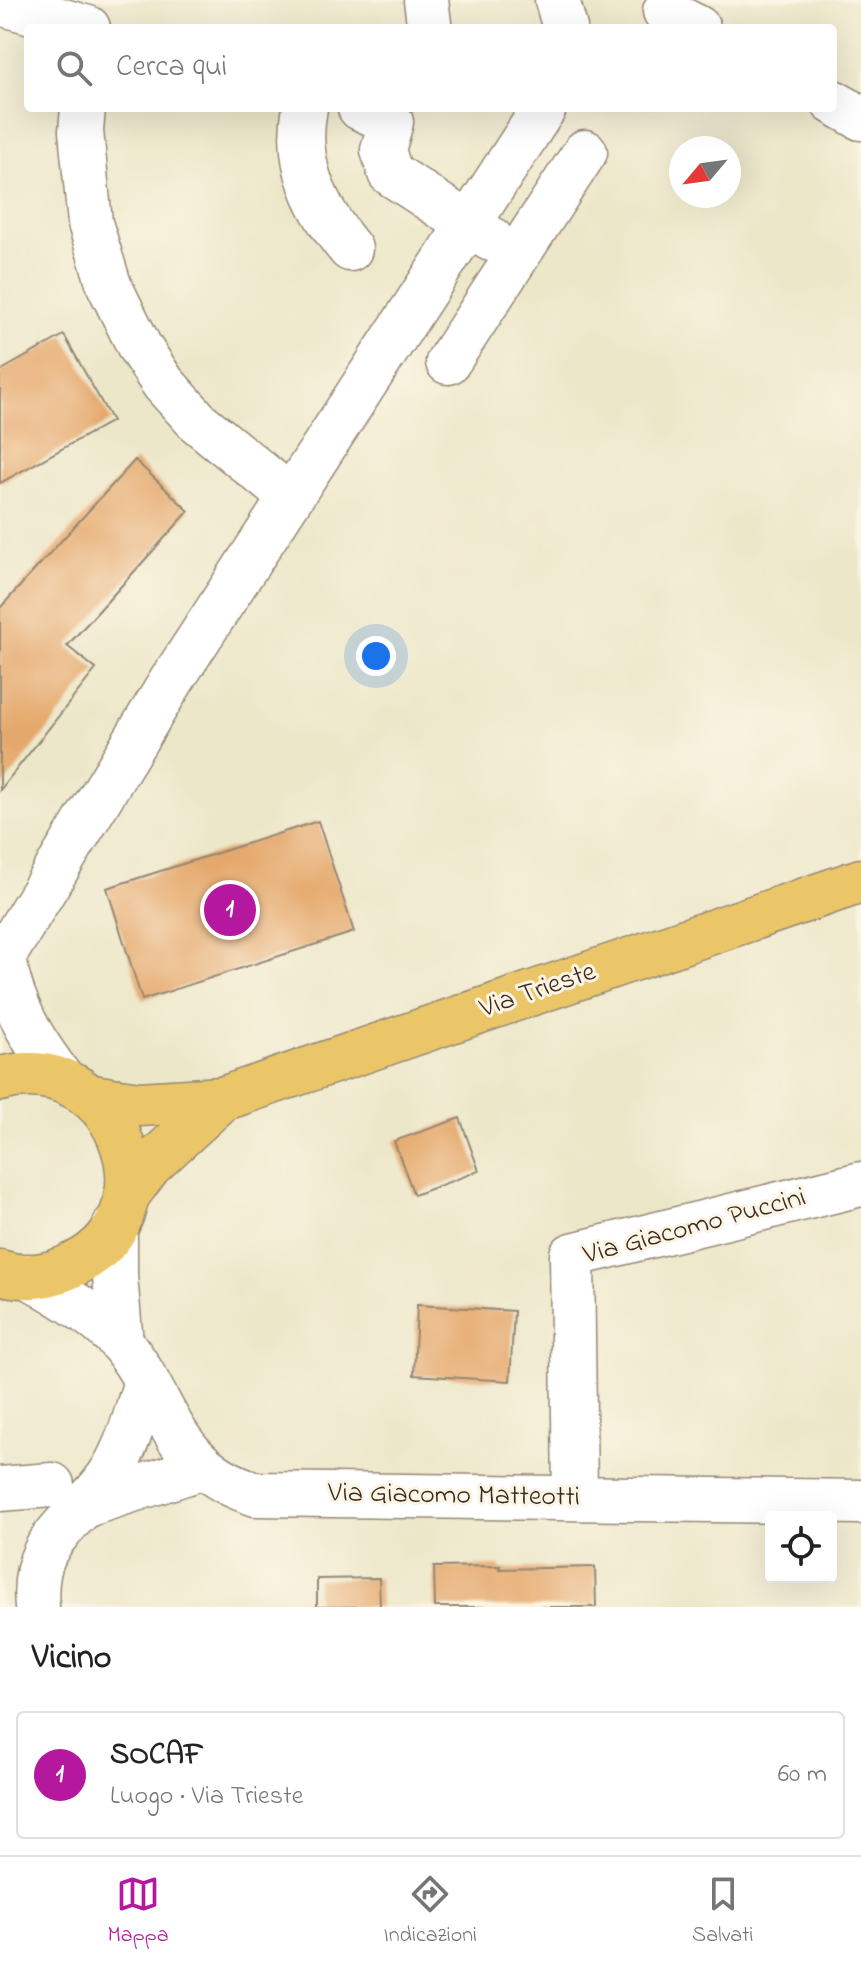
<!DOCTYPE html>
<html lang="it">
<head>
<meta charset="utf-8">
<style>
  body { margin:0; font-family:"Indie Flower",sans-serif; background:#f6f6f6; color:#222 }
  .controls { position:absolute; right:24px; bottom:24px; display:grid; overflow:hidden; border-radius:8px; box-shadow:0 8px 32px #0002 }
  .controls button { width:72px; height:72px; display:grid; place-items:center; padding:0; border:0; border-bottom:2px solid #e0e0e0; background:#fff; color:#222; font:40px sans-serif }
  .compass { position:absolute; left:669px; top:136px; width:72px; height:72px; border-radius:50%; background:#fff; box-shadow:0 8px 32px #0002; rotate:241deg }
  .you { position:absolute; left:376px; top:656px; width:28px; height:28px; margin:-20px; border:6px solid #fff; border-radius:50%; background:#1a73e8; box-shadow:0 0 0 12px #1a73e833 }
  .badge { display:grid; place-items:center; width:52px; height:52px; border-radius:50%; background:#b5179e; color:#fff; font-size:26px; font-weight:700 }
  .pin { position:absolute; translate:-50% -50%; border:4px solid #fff; box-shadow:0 2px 8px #0006 }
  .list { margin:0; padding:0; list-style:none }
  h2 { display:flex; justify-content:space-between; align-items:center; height:104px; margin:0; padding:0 32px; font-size:34px }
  h2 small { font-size:26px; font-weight:400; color:#767676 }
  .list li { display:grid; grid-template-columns:52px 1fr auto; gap:24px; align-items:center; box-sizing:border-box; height:128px; margin:0 16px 16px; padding:0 16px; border:2px solid #e0e0e0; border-radius:8px }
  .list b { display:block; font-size:30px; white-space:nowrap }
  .list p { margin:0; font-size:26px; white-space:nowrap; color:#767676 }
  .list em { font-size:26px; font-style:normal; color:#767676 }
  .icon { flex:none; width:44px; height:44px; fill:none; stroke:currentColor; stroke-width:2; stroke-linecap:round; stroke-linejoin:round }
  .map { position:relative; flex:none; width:861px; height:1607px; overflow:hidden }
  .search { position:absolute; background:#fff; box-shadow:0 8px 32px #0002; left:24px; right:24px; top:24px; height:88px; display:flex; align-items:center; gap:20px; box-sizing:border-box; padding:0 28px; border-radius:8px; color:#767676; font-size:30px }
  .sheet { height:248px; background:#fff }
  nav { display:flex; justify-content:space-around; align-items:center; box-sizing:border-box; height:112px; border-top:2px solid #e0e0e0; background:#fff; font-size:22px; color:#767676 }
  nav a { display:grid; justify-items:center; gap:4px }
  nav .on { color:#b5179e }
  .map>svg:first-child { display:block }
  .building { fill:#e5a86c }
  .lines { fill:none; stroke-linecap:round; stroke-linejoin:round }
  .minor-casing { stroke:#948874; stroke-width:47 }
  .major-casing { stroke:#948874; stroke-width:47 }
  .minor { stroke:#fff; stroke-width:44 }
  .major { stroke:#ebc669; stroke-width:44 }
  .labels { text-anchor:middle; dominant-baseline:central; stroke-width:6; stroke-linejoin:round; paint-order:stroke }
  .street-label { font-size:28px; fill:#3b2a1e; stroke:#fcf5e5 }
</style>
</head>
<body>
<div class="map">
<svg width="861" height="1607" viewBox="0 0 861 1607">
  <rect width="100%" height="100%" fill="#fcf5e5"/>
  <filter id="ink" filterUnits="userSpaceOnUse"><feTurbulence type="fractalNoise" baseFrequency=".0125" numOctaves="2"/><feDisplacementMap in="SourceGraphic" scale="16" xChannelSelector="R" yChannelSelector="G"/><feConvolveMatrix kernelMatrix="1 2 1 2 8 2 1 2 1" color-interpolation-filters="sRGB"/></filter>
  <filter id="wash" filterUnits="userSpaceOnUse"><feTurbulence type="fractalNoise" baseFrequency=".006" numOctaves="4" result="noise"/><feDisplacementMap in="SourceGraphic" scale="32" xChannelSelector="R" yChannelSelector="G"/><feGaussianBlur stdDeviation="1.8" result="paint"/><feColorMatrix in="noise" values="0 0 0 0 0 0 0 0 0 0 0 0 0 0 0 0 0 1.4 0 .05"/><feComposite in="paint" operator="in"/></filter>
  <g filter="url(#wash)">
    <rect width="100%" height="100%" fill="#ede7ca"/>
    <g id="blocks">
      <g class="building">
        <path d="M64,335l48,86 -112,62v-112z"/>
        <path d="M135,460l54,51 -122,135 29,23 -96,121v-182z"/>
        <path d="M318,821l36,111 -212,68 -35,-112z"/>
        <path d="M460,1118l19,53 -65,24 -20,-54z"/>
        <path d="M417,1305l97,6 -4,70 -96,-6z"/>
        <path d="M500,1566v3l95,-2 1,40h-161l-1,-40z"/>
        <path d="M379,1578l1,29h-63v-28z"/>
      </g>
    </g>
  </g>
  <g filter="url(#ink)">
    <use href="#blocks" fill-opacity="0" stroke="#948874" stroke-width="2"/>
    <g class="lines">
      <defs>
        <g id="minor">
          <path d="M426,0l3,23"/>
          <path d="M557,0l8,28"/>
          <path d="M0,3l88,25"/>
          <path d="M665,11l33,17"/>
          <path d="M833,102l28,16"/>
          <path d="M83,108l-2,23 9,92 19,62 31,63 23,35 35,39 91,74"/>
          <path d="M305,108c-11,55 11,100 45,141"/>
          <path d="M360,108l31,14 -8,28 7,23 101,66"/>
          <path d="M448,362l137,-210"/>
          <path d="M3,958c11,53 28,80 60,123"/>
          <path d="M0,962l172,-282 372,-572"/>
          <path d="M115,1225v51l6,67"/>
          <path d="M28,1276c29,16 73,43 94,68 48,60 48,124 134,150l605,8"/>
          <path d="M0,1489l52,-4"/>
          <path d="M575,1496l-3,-241 289,-71"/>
          <path d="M83,1506l120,-39"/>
          <path d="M37,1607c-7,-72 38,-81 72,-131 18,-27 27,-61 36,-92"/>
        </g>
        <g id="major">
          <path d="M0,1079c123,-32 181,144 66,189 -21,9 -45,11 -66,4"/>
          <path d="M92,1097l47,7 83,-5 639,-218"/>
          <path d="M126,1197l24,-32 72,-66"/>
        </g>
      </defs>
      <use href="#minor" class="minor-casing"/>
      <use href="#major" class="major-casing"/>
      <use href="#minor" class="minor"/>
      <use href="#major" class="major"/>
    </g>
  </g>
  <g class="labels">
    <g class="street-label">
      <text transform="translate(538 991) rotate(-19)">Via Trieste</text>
      <text transform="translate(695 1227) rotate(-15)">Via Giacomo Puccini</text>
      <text transform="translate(454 1496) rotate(1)">Via Giacomo Matteotti</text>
    </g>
  </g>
</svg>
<div class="controls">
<button><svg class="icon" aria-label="locate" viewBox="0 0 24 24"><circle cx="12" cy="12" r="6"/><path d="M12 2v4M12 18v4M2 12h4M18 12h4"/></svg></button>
</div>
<svg class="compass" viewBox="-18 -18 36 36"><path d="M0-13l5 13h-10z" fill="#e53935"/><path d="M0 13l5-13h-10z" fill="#767676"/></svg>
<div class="you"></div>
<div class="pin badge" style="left:230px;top:910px">1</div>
<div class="search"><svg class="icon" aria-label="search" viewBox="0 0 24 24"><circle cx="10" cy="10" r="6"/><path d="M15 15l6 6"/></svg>Cerca qui</div>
</div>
<section class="sheet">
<h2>Vicino<small></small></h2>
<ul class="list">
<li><span class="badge">1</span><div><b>SOCAF</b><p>Luogo · Via Trieste</p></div><em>60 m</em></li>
</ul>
</section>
<nav>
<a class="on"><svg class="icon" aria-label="map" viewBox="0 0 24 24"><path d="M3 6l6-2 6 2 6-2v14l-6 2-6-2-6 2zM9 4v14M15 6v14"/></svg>Mappa</a>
<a><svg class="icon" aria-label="directions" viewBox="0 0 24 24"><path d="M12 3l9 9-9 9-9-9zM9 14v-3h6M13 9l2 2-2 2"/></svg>Indicazioni</a>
<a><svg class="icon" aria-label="saved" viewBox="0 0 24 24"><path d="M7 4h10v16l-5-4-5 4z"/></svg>Salvati</a>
</nav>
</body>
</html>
